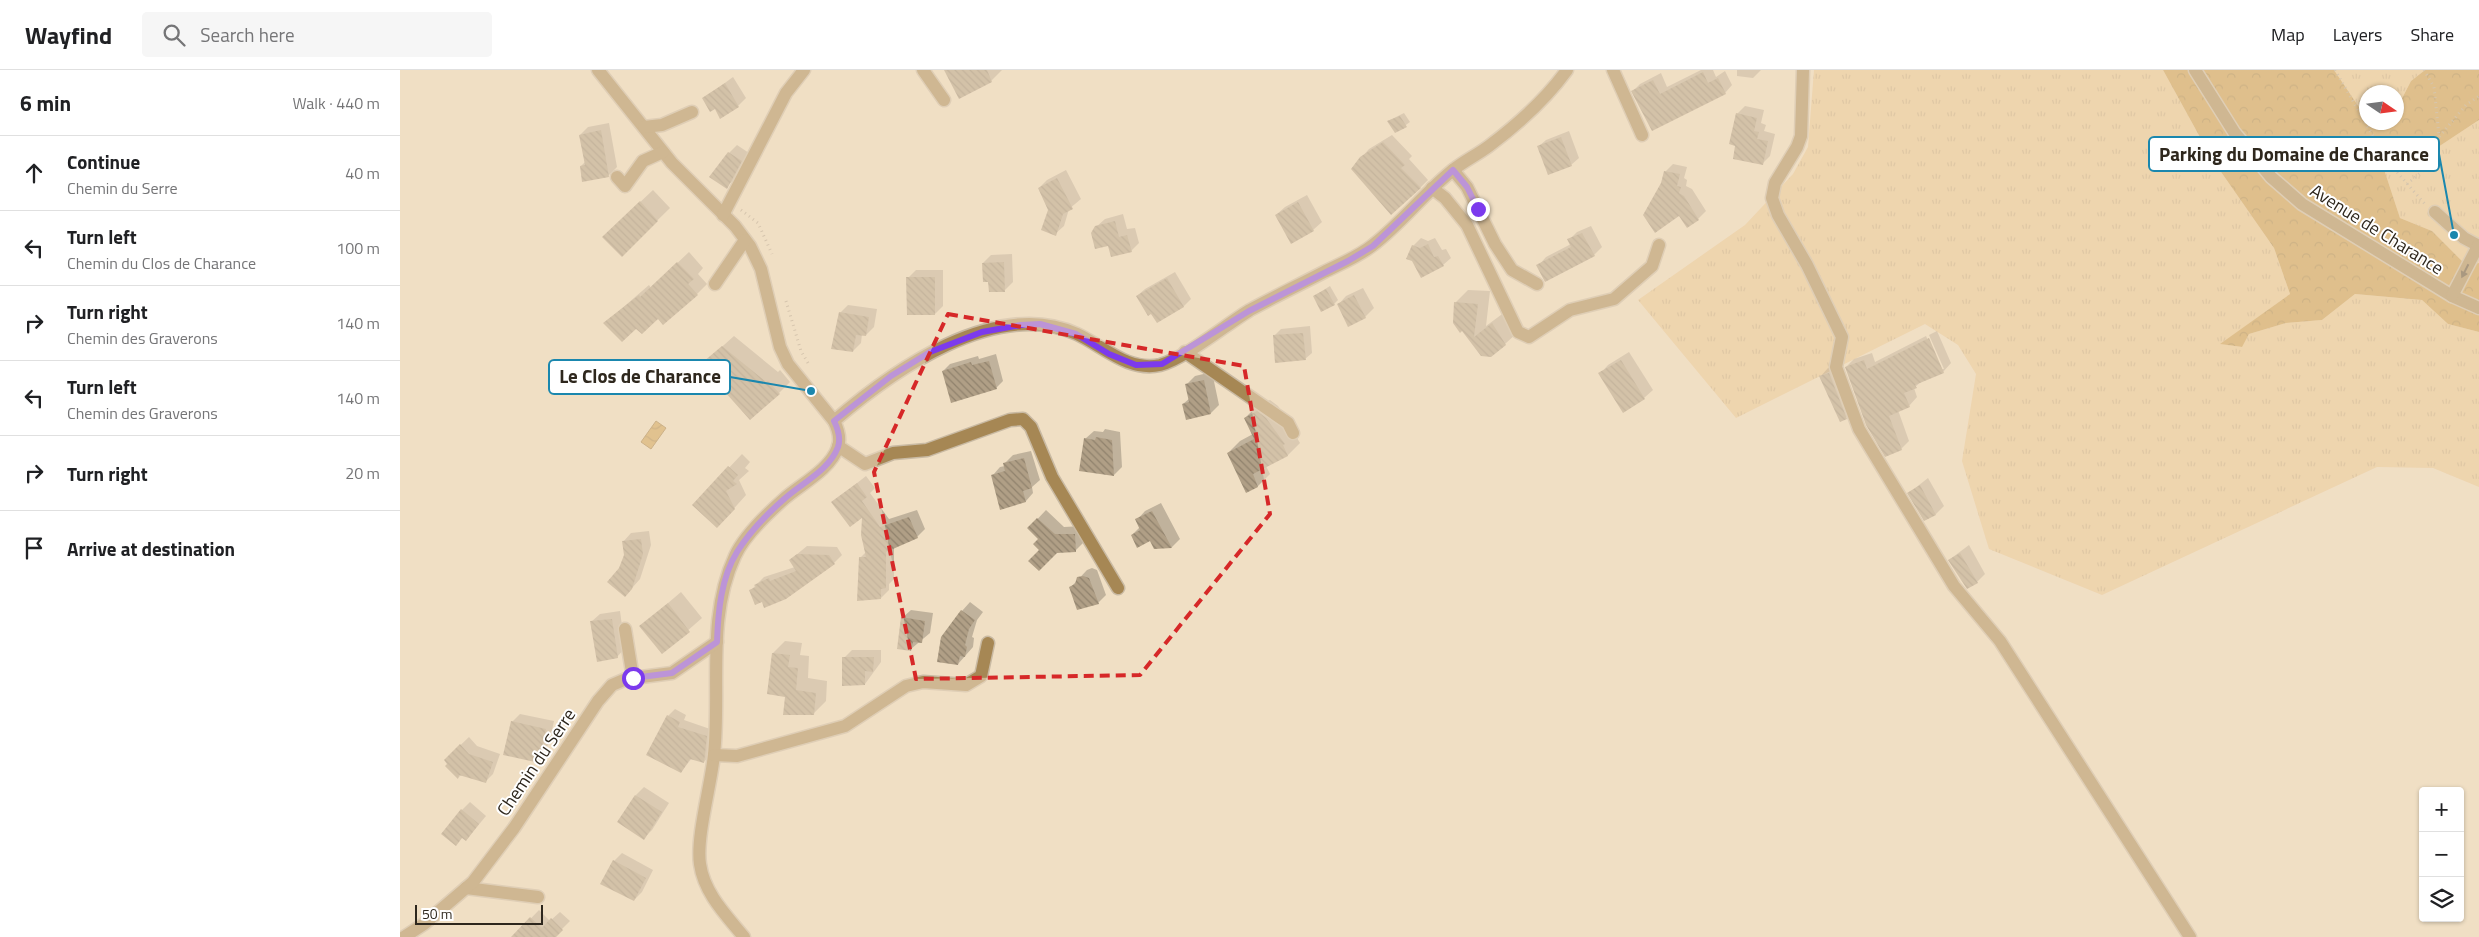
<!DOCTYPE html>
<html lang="en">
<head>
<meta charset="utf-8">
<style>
  body { margin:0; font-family:"Titillium Web",sans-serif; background:#f6f6f6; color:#202124 }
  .controls { position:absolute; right:15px; bottom:15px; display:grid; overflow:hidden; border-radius:5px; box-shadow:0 1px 4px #0004 }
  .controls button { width:45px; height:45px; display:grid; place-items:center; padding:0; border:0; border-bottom:1px solid #e0e0e0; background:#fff; color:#202124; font:25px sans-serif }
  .compass { position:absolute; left:1959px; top:15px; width:45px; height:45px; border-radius:50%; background:#fff; box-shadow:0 1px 4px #0004; rotate:103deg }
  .scale { position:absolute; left:15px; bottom:12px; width:128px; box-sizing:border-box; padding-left:5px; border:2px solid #2e271d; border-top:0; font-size:14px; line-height:18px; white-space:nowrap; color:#2e271d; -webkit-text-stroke:4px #fff; paint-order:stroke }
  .stop { position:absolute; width:15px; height:15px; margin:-11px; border:4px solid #7c3aed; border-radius:50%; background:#fff }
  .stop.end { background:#7c3aed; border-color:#fff; box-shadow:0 1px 5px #0008 }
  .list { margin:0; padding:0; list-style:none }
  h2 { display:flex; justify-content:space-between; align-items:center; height:65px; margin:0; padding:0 20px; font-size:21px }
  h2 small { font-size:16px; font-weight:400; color:#757577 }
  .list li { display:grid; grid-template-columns:32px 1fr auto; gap:15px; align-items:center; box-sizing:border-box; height:75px; padding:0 20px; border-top:1px solid #e0e0e0 }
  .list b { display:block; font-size:19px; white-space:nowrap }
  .list p { margin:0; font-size:16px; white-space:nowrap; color:#757577 }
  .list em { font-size:16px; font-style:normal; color:#757577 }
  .icon { flex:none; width:28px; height:28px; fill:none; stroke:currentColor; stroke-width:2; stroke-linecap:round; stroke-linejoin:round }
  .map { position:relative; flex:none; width:2079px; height:867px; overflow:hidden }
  header { display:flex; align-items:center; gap:30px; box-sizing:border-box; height:70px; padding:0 25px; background:#fff; border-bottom:1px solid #e0e0e0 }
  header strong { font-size:24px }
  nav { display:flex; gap:28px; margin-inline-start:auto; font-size:18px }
  .search { width:350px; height:45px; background:#f6f6f6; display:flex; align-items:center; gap:12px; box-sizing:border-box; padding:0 18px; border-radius:5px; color:#757577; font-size:19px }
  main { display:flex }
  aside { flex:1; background:#fff }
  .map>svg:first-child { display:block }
  .grass { fill:url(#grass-tufts) }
  .forest { fill:url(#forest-crowns) }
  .water { fill:url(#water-waves); stroke:#9f7b3f }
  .shadow { fill:#0003 }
  .building { fill:url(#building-back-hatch) }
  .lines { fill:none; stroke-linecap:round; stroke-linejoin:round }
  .minor-casing { stroke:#c9baa3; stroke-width:15 }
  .path { stroke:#b5a791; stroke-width:3; stroke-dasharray:1 4; stroke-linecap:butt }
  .minor { stroke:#a68754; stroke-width:12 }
  .oneway { fill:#52442e }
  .route { stroke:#7c3aed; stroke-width:6 }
  .marked { fill:none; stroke:#d62828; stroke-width:4; stroke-dasharray:10 6; stroke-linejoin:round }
  .labels { text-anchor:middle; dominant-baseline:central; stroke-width:4; stroke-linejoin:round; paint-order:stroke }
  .street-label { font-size:18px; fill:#2e271d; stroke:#fff }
  .leader { fill:none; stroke:#1a87ae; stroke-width:2 }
  .callout-dot { fill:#1a87ae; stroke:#fff; stroke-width:2 }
  .callout { fill:#fff; stroke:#1a87ae; stroke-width:2 }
  .callout-label { font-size:19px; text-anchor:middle; font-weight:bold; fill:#2e271d }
</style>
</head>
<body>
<header>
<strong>Wayfind</strong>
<div class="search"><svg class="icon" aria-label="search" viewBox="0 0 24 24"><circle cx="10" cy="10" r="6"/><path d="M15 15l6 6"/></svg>Search here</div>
<nav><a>Map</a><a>Layers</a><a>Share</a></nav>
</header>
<main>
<aside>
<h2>6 min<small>Walk · 440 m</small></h2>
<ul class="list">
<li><svg class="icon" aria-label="ahead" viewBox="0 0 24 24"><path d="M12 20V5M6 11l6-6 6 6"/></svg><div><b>Continue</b><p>Chemin du Serre</p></div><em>40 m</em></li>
<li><svg class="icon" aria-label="left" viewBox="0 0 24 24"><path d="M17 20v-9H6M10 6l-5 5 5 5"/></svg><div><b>Turn left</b><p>Chemin du Clos de Charance</p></div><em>100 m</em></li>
<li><svg class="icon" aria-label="right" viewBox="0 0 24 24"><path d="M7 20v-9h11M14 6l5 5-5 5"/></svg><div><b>Turn right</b><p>Chemin des Graverons</p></div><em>140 m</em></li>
<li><svg class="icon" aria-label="left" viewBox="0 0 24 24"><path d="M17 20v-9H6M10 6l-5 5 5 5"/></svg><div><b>Turn left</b><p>Chemin des Graverons</p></div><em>140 m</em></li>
<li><svg class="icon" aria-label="right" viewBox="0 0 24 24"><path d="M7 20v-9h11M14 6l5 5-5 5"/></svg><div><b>Turn right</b></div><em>20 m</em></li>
<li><svg class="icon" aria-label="arrive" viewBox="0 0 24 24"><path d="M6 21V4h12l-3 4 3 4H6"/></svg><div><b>Arrive at destination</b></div></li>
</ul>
</aside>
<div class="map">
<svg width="2079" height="867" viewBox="0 0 2079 867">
  <defs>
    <pattern id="grass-tufts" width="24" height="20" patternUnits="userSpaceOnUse" patternTransform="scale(1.25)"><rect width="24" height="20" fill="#ebc993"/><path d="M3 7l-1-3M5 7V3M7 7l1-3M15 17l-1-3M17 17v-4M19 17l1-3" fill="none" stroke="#caad7e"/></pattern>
    <pattern id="forest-crowns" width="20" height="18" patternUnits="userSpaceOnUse" patternTransform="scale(1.25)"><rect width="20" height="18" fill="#ca9a48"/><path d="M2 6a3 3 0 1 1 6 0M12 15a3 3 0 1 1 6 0" fill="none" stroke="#a47e3b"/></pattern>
    <pattern id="water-waves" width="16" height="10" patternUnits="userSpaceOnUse" patternTransform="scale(1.25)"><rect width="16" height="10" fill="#cf9f4e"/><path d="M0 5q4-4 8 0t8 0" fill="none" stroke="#a88240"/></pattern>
    <pattern id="building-back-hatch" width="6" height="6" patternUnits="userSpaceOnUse" patternTransform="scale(1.25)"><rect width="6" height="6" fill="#b09f86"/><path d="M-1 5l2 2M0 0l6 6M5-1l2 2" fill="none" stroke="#90826d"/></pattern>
  </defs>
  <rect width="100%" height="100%" fill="#f0dfc4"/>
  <g class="grass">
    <path d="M1414,0h349l49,89 62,89 16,46 -69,50 20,3 8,-13 37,-11 36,-3 33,-26 67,6 26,24 31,8v155l-46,-19 -56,-1 -275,128 -113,-46 -27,-88 14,-87 -18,-29 -33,-21 -189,94 -98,-118 107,-75 48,-51 15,-27z"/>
    <path d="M1934,0h91l-14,11 -14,27 -1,-16h-30v21h-3z"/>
    <path d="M2079,50v143l-13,2 -34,-34 -32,-13 -19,-58 24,-20 15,19z"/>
  </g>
  <path class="forest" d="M1763,0h171l29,43h3v9h30l1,-14 14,-27 14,-11h54v50l-59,39 -15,-19 -24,20 19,58 32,13 34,34 13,-2v69l-31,-8 -26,-24 -67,-6 -33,26 -36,3 -37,11 -7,13 -22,-3 70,-50 -16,-46 -62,-89z"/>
  <path class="water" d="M256,351l10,7 -15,21 -10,-7z"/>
  <g class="shadow">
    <path d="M546,0h56l-11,11 -32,16z"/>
    <path d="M1301,0h12l3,7 9,-6 7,14 -7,8 -73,36 -19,-38 7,-7 21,-11 6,14z"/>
    <path d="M1337,0h24l-8,8 -16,-2z"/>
    <path d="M333,7l13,21 -8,8 -23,2 -12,-9z"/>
    <path d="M1345,36l19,4 -3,13 5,2 -2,6 11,3 -5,22 -8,8 -25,-50z"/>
    <path d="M1004,43l6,9 -14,10 -8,-11z"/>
    <path d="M209,53l8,44 -9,9 -27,-10 4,-4 -5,-27 8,-8z"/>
    <path d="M1169,61l10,27 -8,7 -33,-18 8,-7z"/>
    <path d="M992,65l20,21 -3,3 19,21 -8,8 -59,-30 8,-9z"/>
    <path d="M337,75l12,8 -14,26 -9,8 3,-34z"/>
    <path d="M1273,94l14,3 -3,11 3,2 -1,6 6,3 14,22 -8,8 -36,-36 3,-11z"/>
    <path d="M666,100l15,29 -12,10 -5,17 -9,8 -5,-24 -11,-22 8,-8z"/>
    <path d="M253,120l17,18 -48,47 -5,-31z"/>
    <path d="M907,125l15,27 -9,8 -37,-15 9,-8z"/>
    <path d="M723,144l4,15 8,-1 4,15 -8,8 -22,-6 -13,-18 9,-8z"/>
    <path d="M1191,156l11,21 -8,8 -56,11 8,-9 25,-13 -2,-4 8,-8z"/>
    <path d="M1021,168l7,3 7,-3 7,12 4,-1 5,9 -8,7 -30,-19z"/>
    <path d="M289,182l14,16 -5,6 9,10 -10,10 -61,33 -31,-4 44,-38 2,3z"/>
    <path d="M612,184l1,28 -8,8 -22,-27 8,-8z"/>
    <path d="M516,200h27v36l-8,8 -27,-36z"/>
    <path d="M775,202l16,27 -7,7 -27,15 -20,-25 8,-7z"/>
    <path d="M930,216l8,14 -4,4 -20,-8z"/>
    <path d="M963,218l11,20 -9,9 -16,8 -11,-20 8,-9z"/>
    <path d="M1068,220l22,1 -4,35 19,-14 13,20 -13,12 -23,10 -27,-51z"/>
    <path d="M448,235l29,4 -3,18 -8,8 -4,-1 -1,9 -8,8 -13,-38z"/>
    <path d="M910,256l2,27 -7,6 -31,-23 7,-7z"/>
    <path d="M1537,261l14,32 -8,9 -20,8 -9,8 3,9 -8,9 -11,4 11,31 -8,8 -55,-82 8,-8 18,-6 3,9 51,-26 15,33h3l-15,-34z"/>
    <path d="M334,266l44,36 2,-2 10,12 -11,11 -61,-16 -13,-15z"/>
    <path d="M1229,282l24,38 -9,8 -21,13 -23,-37 8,-9z"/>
    <path d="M596,284l7,27 -7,7 -53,-17 7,-7 28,-8 1,3z"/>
    <path d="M1438,295l16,44 -8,9 -26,-41 8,-9z"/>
    <path d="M812,302l7,33 -8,8 -24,6 -4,-15 7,-6 -3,-14 8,-8z"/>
    <path d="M870,330l8,6 18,25 -2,2 6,10 -12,12 -22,11 4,8 -12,12 -12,6 -18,-39 12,-12 13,-7 -8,-16 12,-12z"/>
    <path d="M705,359l15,3 2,35 -8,8 -29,-36 9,-8 9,1z"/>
    <path d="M631,381l9,29 -8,7 1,6 -7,8 -33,-26 7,-8 5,-1v-3l8,-8z"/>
    <path d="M342,384l8,8 -5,6 4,3 -10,9 7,15 -17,19 -35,-9z"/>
    <path d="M466,406l9,12 -5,5 19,26 28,-9 8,19 -8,8 -23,10v32l-5,5v6l-8,8 -20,-41 5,-5 -3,-36 -30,-14z"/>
    <path d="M1528,408l16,28 -8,8 -11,6 -16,-27z"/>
    <path d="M761,433l19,36 -8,8 -17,1 -4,-8 -19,-5 8,-8 -3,-7 8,-9z"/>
    <path d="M646,440l18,17 19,-1v17l-8,8 -35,-12 -11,-11z"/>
    <path d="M249,461l2,14 -11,34 -15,17 -5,-28 5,-13 -2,-13 8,-9z"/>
    <path d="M1569,475l16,29 -8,8 -28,-22z"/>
    <path d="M407,476l30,1 5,8 -8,8 -72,37 -11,-10 13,-13 31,-10 -5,-7z"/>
    <path d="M692,498l5,2 9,25 -8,8 -27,-16 16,-17z"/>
    <path d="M281,522l21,26 -40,35 -21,-27z"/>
    <path d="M570,532l13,10 -6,8 -5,17 2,1 -1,9 -15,17 4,-53z"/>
    <path d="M511,540l22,3 -3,20 -19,16 -9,-31z"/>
    <path d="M220,541l5,37 -8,9 -26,-35 9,-8z"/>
    <path d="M385,571l17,2 -2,12 9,1 -1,22 19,3 -1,20 -13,13 -26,-18 -14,-43z"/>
    <path d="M452,580h29v12l-16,22 -21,-26z"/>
    <path d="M275,639l11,6 -2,5 29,10 -3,25 -6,7 -12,-4 -11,14 -13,-56z"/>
    <path d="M120,644l34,7 -5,23 -15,17 -22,-39z"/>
    <path d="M69,667l8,9 23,8 -7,20 -8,8 -23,-8 -4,4 -13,-18z"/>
    <path d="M244,717l25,16 -17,27 -8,8 -8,-43z"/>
    <path d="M70,732l16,14 -20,24 -3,-3 -1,-27z"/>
    <path d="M222,783l31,17 -11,22 -8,8 -20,-39z"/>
    <path d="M139,840l11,11 10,-9 10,9 -16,16 -40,-1z"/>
  </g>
  <g class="building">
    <path d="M544,0h43l5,12 -33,17z"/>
    <path d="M1303,2l5,11 10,-5 8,16 -74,37 -21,-40 22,-11 7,14z"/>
    <path d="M325,13l14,24 -19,12 -5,-10 -5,3 -8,-14z"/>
    <path d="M1336,43l21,5 -3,13 5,1 -2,7 11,2 -5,24 -30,-6 2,-13 -6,-2z"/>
    <path d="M1000,46l7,11 -12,6 -8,-12z"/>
    <path d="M201,60l8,47 -27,5 -2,-16 5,-1 -6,-30z"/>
    <path d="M1161,67l11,29 -24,9 -11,-29z"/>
    <path d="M983,72l22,23 -4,3 20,20 -30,27 -40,-46 9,-12z"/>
    <path d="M328,82l14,9 -15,28 -18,-12z"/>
    <path d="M1264,101l16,3 -3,12 4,1 -2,6 5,3 15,24 -12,8 -8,-12 -24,17 -12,-18 18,-32z"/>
    <path d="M657,108l16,31 -10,5 -7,22 -15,-6 7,-20 -10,-22z"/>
    <path d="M240,131l18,20 -36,36 -20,-20z"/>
    <path d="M898,132l16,29 -23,13 -16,-29z"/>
    <path d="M715,151l4,16 8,-2 5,17 -21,5 -3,-11 -13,3 -4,-16 4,-7z"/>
    <path d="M1182,163l13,23 -50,26 -9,-17 35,-18 -4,-8z"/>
    <path d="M1028,174l6,13 4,-1 6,10 -23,12 -9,-17 -6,-2 6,-14 8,3z"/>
    <path d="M277,192l17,17 -6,5 10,11 -35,30 -5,-6 -16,15 -6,-5 -14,13 -19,-19 36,-28 1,2z"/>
    <path d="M604,192l1,30h-16l-1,-10h-5l-1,-19z"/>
    <path d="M506,207h29v38h-28z"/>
    <path d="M767,208l17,29 -27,16 -6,-9 -3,2 -12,-20z"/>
    <path d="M926,219l9,16 -14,7 -8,-16z"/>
    <path d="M954,225l12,23 -18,9 -11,-23z"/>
    <path d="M1054,232l24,2 -4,33 18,-14 14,22 -15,12 -10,-1 -19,-25 -2,2 -7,-10z"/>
    <path d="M439,242l30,5 -3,19 -10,-1 -3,17 -22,-3z"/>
    <path d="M903,263l3,27 -31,3 -2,-28z"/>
    <path d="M1529,268l15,35 -29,12 2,3 -13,5 6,14 -21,9 13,34 -17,7 -19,-32 -21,-58 19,-7 3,9z"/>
    <path d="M322,276l44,36 2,-1 12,13 -30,26 -34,-38v-5l-13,-15z"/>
    <path d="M1221,290l24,39 -22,14 -25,-40z"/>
    <path d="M589,291l8,28 -46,14 -9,-32 29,-9 1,3z"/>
    <path d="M1429,303l18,46 -7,3 -21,-46z"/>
    <path d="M804,310l7,34 -25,6 -4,-16 7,-2 -4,-18z"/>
    <path d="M857,341l9,7 19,26 -2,1 5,11 -35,18 5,13 -12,6 -19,-40 27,-14 -10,-21z"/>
    <path d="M696,367l16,3 2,36 -35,-5 5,-33 11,2z"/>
    <path d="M624,388l8,30 -9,3 3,11 -26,8 -9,-35 14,-4 -2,-8z"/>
    <path d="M328,396l10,9 -5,6 4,3 -11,7 9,18 -18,19 -25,-23z"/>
    <path d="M457,413l10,14 -5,4 18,26 29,-10 9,21 -32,14v36l-5,1v10l-24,2 2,-44h7l-5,-22 1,-17 -12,9 -19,-25z"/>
    <path d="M1520,415l16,30 -12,6 -17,-28z"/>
    <path d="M752,441l20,37 -18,1 -4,-8 -13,7 -6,-13 9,-5 -5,-11z"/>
    <path d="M637,448l18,16h20l1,18 -19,1 -18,18 -11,-10 11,-11 -6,-6 5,-5 -11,-11z"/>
    <path d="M241,469l2,15 -11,35 -7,8 -18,-15 12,-14 5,-13 -2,-14z"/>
    <path d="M1560,483l18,30 -11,6 -19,-29z"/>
    <path d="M397,484l32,1 6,9 -49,35 -22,9 -2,-6 -7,3 -6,-15 7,-3 -2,-2 15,-7 1,3 26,-10 -7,-11z"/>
    <path d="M683,506l6,2 10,26 -22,6 -8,-23 6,-3 2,-7z"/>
    <path d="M268,533l22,29 -28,22 -23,-28z"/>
    <path d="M561,540l14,10 -6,9 -4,16 2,2 -2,10 -5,-1 -2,9 -21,-3 4,-25z"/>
    <path d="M501,547l24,4 -3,22 -9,-1 -2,9 -14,-2z"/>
    <path d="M212,549l6,39 -21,4 -7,-41z"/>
    <path d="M372,583l18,2 -2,12 10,1 -2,22 20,3 -2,22h-31l2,-18 -18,-3z"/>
    <path d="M442,587h32l-1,15 -8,-1v14l-23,1z"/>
    <path d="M267,645l13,7 -2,5 29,9 -3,27 -14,-4 -9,14 -35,-18z"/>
    <path d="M111,651l35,8 -5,25h-4l-2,8 -32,-7z"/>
    <path d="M60,674l9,10 24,8 -7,21 -27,-8 -1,4 -13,-13 2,-2 -3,-4z"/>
    <path d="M235,725l27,17 -18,28 -27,-18z"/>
    <path d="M61,739l18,15 -13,17 -4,-3 -6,8 -15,-12z"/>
    <path d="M213,790l33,18 -12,23 -34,-17z"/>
    <path d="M130,847l12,11 9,-10 12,12 -7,7h-45z"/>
  </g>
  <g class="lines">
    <defs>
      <g id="minor">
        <path d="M198,0l74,93 63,63 15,20 11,23 19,78 8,17 46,57c4,8 7,17 4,26 -8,23 -37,37 -54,52 -17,15 -40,37 -49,57 -29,62 -14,133 -21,199 -3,30 -18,82 -14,109 4,29 26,51 44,73"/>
        <path d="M523,0l21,30"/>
        <path d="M1213,0l29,65"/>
        <path d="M1403,0l-2,66 -4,11 -22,36 -3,15 6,17 29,50 35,72 -6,30 23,62 95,157 46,55 190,296"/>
        <path d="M1795,0l39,62 37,45 31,27 150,92 27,12"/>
        <path d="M244,57l18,-2 30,-13"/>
        <path d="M1053,100l14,17 28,57 17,26 25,14"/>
        <path d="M217,107l8,9 18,-25 20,-9"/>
        <path d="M1032,118l13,10 22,27 51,107 11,5 41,-27 44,-11 38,-33 7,-21"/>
        <path d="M2035,142l29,26 15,8"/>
        <path d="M323,145l63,-122 18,-23"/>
        <path d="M315,214l30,-44"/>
        <path d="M2052,226l26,-50"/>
        <path d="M785,282l103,71 5,10"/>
        <path d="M434,351c58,-50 162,-124 243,-87 26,12 51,38 83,31 24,-6 67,-41 90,-55 24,-13 49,-25 74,-38 16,-8 34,-15 49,-27 29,-22 51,-52 80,-75 11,-9 24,-15 36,-24 28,-21 57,-47 78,-76"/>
        <path d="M438,376l27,18 28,-11 34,-3 83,-30 13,-1 8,8 21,50 66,111"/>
        <path d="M225,559l8,49"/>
        <path d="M314,685l23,1 108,-30 61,-40 17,-4 43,3 15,-9 7,-33"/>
        <path d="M66,818l72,9"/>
        <path d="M4,867l20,-13 49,-42 41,-54 84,-127 14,-16 14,-6 46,-6 45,-31"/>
      </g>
    </defs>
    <use href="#minor" class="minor-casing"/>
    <g class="path">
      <path d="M1935,0l53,92 37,42"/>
      <path d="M2024,0l10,17 5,49"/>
      <path d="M2007,114l24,-20 8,-27 27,-32 13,-9"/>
      <path d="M341,140l17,13 14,31"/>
      <path d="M386,231l15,50 7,12"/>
    </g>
    <use href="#minor" class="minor"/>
  </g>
  <defs><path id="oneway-solid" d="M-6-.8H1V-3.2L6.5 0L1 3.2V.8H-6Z" transform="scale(1.25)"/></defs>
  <use class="oneway" href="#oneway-solid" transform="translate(2065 201) rotate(117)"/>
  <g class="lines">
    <path class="route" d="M233,608l39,-5 45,-31c1,-30 4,-64 20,-90 12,-19 29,-37 46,-52 17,-16 46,-29 55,-53 3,-9 0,-18 -4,-26l57,-45 39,-24 52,-20 39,-7 19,-1 36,10 33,20 27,11 26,-1 87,-53 99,-50 25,-15 80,-76 14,17 11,22"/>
  </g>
  <path d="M0 0H2079V867H0ZM548,244l296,52 26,148 -130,161 -224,4 -42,-207z" fill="#f0dfc4" fill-opacity=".55" fill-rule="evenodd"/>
  <path class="marked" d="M548,244l296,52 26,148 -130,161 -224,4 -42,-207z"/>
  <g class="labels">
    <g class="street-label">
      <text transform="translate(1977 159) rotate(32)">Avenue de Charance</text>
      <text transform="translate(136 692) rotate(-56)">Chemin du Serre</text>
    </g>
  </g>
  <path class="leader" d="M2054 165L2039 84M411 321L330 307"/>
  <g class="callout-dot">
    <circle cx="2054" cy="165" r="5"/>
    <circle cx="411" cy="321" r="5"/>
  </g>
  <g class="callout">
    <rect x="1749" y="67" width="290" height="34" rx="5"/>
    <rect x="149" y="290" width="181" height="34" rx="5"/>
  </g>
  <g class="callout-label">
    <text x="1894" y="91">Parking du Domaine de Charance</text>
    <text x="240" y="313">Le Clos de Charance</text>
  </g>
</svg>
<div class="controls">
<button>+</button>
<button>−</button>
<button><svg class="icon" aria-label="layers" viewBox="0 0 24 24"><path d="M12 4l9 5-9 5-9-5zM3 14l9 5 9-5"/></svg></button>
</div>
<svg class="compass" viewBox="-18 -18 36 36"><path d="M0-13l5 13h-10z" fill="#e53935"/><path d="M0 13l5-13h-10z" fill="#757577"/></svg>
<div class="scale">50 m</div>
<div class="stop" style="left:233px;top:608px"></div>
<div class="stop end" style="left:1078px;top:139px"></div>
</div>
</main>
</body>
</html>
